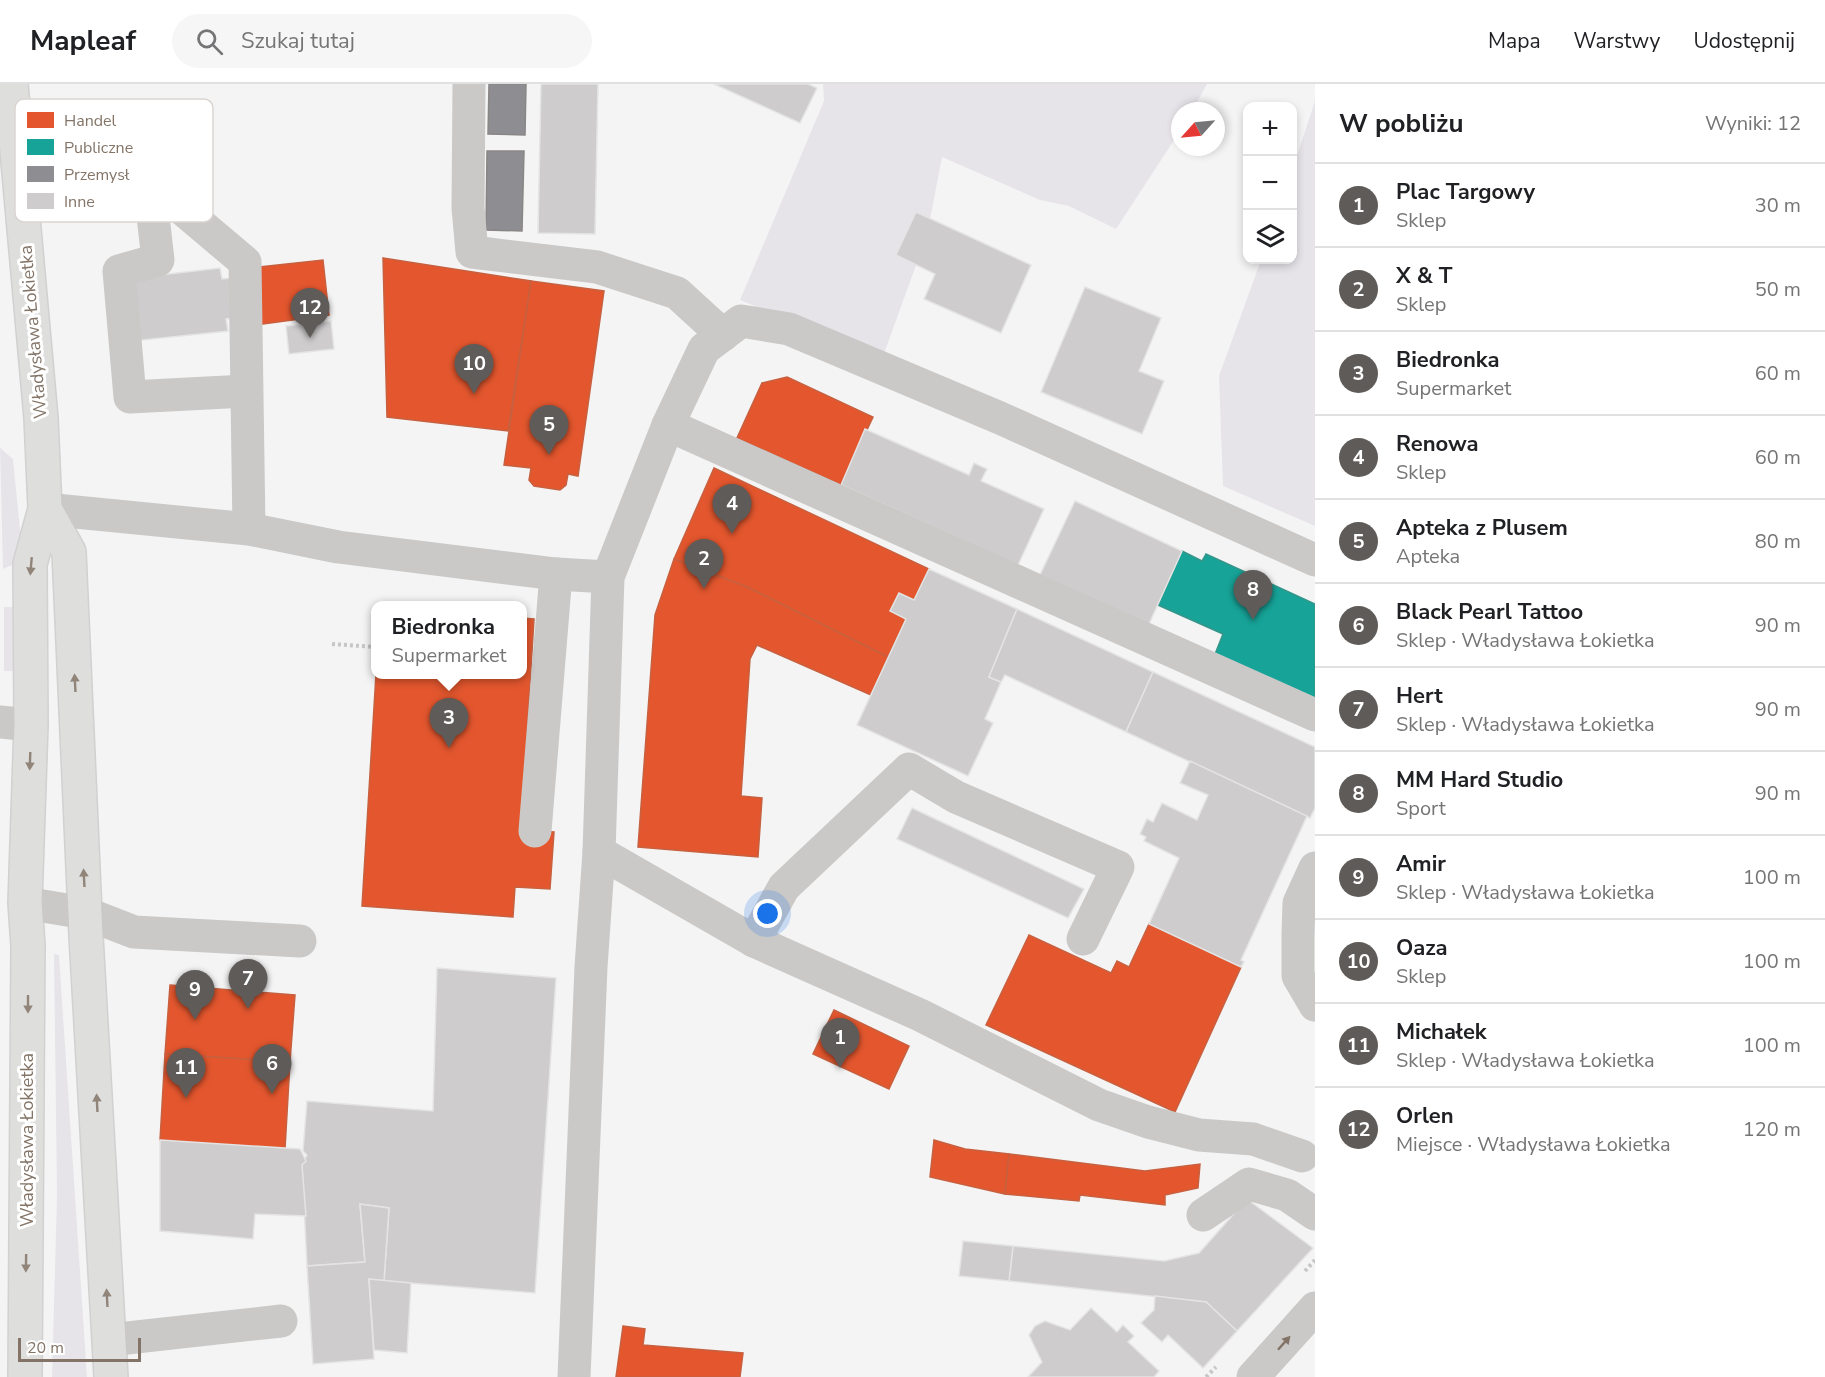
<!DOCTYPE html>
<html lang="pl">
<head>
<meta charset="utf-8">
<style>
  body { margin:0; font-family:"Nunito Sans",sans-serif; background:#f6f6f6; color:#202124 }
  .controls { position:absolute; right:18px; top:18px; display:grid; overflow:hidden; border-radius:12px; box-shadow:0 3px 9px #0003 }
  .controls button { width:54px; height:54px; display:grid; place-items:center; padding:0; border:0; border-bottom:2px solid #e0e0e0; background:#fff; color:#202124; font:30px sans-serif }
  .compass { position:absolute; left:1171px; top:18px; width:54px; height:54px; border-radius:50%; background:#fff; box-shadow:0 3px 9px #0003; rotate:243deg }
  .scale { position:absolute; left:18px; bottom:15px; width:123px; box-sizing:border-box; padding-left:6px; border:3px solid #837467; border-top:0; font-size:16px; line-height:21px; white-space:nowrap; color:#837467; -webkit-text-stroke:4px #fff; paint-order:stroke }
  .you { position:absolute; left:768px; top:830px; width:21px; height:21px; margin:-15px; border:4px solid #fff; border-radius:50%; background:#1a73e8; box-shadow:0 0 0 9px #1a73e833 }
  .badge { display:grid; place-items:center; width:39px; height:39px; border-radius:50%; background:#5f5b59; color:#fff; font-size:20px; font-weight:700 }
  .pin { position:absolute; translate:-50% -50px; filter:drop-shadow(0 2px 3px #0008) }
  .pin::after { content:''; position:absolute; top:32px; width:21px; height:18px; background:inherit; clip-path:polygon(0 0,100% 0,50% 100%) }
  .popup { position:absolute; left:371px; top:517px; width:156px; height:78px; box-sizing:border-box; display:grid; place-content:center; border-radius:12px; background:#fff; filter:drop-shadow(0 2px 4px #0005); font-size:20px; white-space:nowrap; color:#757577 }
  .popup b { font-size:22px; color:#202124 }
  .popup::after { content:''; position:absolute; left:50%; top:100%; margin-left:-12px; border:12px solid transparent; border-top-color:#fff }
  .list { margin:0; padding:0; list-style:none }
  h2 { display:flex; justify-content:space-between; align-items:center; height:78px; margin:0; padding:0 24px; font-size:26px }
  h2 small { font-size:20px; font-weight:400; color:#757577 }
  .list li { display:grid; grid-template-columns:39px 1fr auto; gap:18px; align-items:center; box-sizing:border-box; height:84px; padding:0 24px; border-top:2px solid #e0e0e0 }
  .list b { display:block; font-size:22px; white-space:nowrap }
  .list p { margin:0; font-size:20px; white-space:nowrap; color:#757577 }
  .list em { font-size:20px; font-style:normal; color:#757577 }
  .icon { flex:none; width:33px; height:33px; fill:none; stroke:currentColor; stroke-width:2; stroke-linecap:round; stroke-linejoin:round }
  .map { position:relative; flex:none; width:1315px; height:1293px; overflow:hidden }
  header { display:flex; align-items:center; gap:36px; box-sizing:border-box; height:84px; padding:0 30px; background:#fff; border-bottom:2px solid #e0e0e0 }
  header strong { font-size:28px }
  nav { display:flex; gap:33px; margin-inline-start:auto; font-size:21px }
  .search { width:420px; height:54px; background:#f6f6f6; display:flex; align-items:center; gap:15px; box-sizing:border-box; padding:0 21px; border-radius:33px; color:#757577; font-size:22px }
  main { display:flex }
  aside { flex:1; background:#fff }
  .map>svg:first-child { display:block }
  .green { fill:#e7e4e9 }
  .shops { fill:#e4572e; stroke:#c7603f; stroke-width:1.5 }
  .public { fill:#17a398; stroke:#379589; stroke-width:1.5 }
  .industry { fill:#8d8d92; stroke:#8a8685; stroke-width:1.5 }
  .building { fill:#cecccc; stroke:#e4e4e4; stroke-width:1.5 }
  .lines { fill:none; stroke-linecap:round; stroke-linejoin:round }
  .major-casing { stroke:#d2d1d1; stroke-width:36 }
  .path { stroke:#c8c6c5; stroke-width:4; stroke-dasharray:3 3; stroke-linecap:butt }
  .minor { stroke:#cac9c8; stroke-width:33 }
  .major { stroke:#dededd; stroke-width:33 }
  .oneway { fill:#918479 }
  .oneway2 { fill:#837467 }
  .labels { text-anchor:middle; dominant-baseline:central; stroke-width:6; stroke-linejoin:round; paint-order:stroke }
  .street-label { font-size:18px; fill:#837467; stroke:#fff }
  .key { fill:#fff; stroke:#dad5d1; stroke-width:1.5 }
  .key-label { font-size:16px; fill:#837467 }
</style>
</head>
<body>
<header>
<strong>Mapleaf</strong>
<div class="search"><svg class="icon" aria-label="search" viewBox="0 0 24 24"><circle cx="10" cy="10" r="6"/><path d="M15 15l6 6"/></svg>Szukaj tutaj</div>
<nav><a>Mapa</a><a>Warstwy</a><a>Udostępnij</a></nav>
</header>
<main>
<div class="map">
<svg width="1315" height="1293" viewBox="0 0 1315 1293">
  <rect width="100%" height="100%" fill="#f4f4f5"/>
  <g class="green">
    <path d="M823,0h384l-15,27h-12v20l-64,98 -47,-23 -29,-6 -98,-43 -15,78 -45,124 -142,-59 84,-199z"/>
    <path d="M1315,17v425l-92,-40 -4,-110 42,-116h31l1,-92z"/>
    <path d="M0,364l13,11 10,101 -20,9z"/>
    <rect x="4" y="523" width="10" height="64"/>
    <path d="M54,870l5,1 28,422h-35l5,-181z"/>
  </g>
  <g class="shops">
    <path d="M383,174l148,23 -23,150 -121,-14z"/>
    <path d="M323,176l6,55 -73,10 -6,-57z"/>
    <path d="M531,197l73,10 -26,185 -10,-2 -2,11 -6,5 -26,-4 -5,-6 2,-12 -27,-3z"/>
    <path d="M787,293l86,40 -32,68 -104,-47 25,-55z"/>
    <path d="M714,384l215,101 -15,31 -15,-7 -9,18 16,8 -18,38 -141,-70 -73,-28z"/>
    <path d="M674,475l73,28 141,70 -17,38 -114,-50 -7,14 -9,137 21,2 -4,59 -120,-10 17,-232z"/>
    <path d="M522,534l12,1 -13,211 33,2 -4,57 -35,-2 -2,30 -151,-11 14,-232h146z"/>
    <path d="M1149,840l92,43 -66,145 -189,-87 43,-90 82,38 6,-12 12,6z"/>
    <path d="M170,901l125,10 -5,67 -125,-8z"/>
    <path d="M834,926l75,36 -20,43 -76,-35z"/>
    <path d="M165,970l125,8 -5,87 -125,-9z"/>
    <path d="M934,1056l31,9 44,5 -4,40 -75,-17z"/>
    <path d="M1009,1070l136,17 55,-7 -2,24 -33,7v10l-85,-10 -1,6 -74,-7z"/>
    <path d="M623,1242l22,3 -2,16 100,8 -3,24h-124z"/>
  </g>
  <path class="public" d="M1182,467l20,10 4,-7 109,50v96l-100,-46 8,-20 -65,-29z"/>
  <g class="industry">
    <path d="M489,0h37l-1,51 -37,-1z"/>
    <path d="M487,67h37l-2,80 -36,-1z"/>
  </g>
  <g class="building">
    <path d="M541,0h57l-3,150 -57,-1z"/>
    <path d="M714,0h94l9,4 -17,35z"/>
    <path d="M916,128l115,53 -30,68 -77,-34 11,-25 -39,-19z"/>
    <path d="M220,184l2,11 29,-3 4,40 -29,3 2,12 -95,10 -7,-62z"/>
    <path d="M1085,203l76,31 -22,53 25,10 -22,53 -101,-42z"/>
    <path d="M331,237l3,28 -45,5 -3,-28z"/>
    <path d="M865,345l104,46 5,-12 13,6 -6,12 63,28 -26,56 -177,-80z"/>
    <path d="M1075,417l107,50 -33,73 -109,-49z"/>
    <path d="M929,485l88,40 -28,68 12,5 -16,37 8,4 -25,53 -111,-51 49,-106 -16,-8 9,-18 15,7z"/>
    <path d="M1017,525l136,63 -27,60 -121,-57 -4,7 -12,-5z"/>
    <path d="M1153,588l162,75v61l-5,10 -184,-86z"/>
    <path d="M1190,677l117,55 -66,144 3,2 -3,5 -92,-43 30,-66 -35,-17 2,-4 -6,-3 7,-15 6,3 9,-19 35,17 11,-25 -28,-12z"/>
    <path d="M912,724l172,81 -16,29 -171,-79z"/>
    <path d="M437,884l119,10 -21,315 -151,-12 5,-73 -29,-4 5,58 -58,4 -5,-101 5,-10 -4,-4 4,-50 126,10z"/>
    <path d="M160,1056l140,9 6,12 -4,4 4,51 -51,-2 -2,25 -93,-8z"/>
    <path d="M1247,1115l66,49 -76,83 -31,-29 -197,-21 4,-35 151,15 35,-8z"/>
    <path d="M360,1120l29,4 -5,73 -15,-2 5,80 -61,5 -6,-98 58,-4z"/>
    <path d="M963,1157l50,5 -4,35 -50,-5z"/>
    <path d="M369,1195l42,4 -4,70 -33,-3z"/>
    <path d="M1155,1212l51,6 31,29 -34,37 -35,-33 -6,7 -21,-19 13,-13z"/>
    <path d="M1091,1224l26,24 6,-7 11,11 -6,6 31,29 -5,6h-126l14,-15 -13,-27 6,-9 10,-5 25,9z"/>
  </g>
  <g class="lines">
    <defs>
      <g id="major">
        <path d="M11,0l30,334 4,91 -15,55 1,161 -6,178 3,43 -3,431"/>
        <path d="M45,425l24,43 17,384 25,441"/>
      </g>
    </defs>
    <use href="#major" class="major-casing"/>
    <g class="path">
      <path d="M332,560l44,3"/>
      <path d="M1305,1187l10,-11"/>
      <path d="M1206,1293l10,-10"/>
    </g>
    <g class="minor">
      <path d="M469,0l-1,124 4,44 125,15 80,26 46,42"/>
      <path d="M149,97l9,79 -39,11 11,126 116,-6"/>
      <path d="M21,98l77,-9 51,8 96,81 4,267"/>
      <path d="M668,341l647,290"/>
      <path d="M45,425l204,20 89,18 218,27 52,3"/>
      <path d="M0,638l31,3"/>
      <path d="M535,747l21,-257"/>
      <path d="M599,768l155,89 166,74 179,90 49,17 51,13 54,4 49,17"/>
      <path d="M1315,784l-16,35 -1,32v41l17,29"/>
      <path d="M25,819l60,10 49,19 166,9"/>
      <path d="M754,857l30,-54 125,-118 47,28 162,70 -35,72"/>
      <path d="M1203,1131l46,-31 38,11 28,19"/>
      <path d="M109,1256l172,-19"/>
      <path d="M574,1293l17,-410 8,-115 9,-275 60,-152 36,-76 37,-28 48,8 211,89 315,142"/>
      <path d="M1253,1293l62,-69"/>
    </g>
    <use href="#major" class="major"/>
  </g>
  <defs><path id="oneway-solid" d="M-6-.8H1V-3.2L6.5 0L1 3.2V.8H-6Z" transform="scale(1.5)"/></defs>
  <g class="oneway">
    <use href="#oneway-solid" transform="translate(31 482) rotate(95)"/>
    <use href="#oneway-solid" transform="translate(75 599) rotate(-93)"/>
    <use href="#oneway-solid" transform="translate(30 677) rotate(92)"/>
    <use href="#oneway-solid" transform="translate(84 794) rotate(-93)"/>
    <use href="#oneway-solid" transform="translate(28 920) rotate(90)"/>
    <use href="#oneway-solid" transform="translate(97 1019) rotate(-93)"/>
    <use href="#oneway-solid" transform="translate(26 1179) rotate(91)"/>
    <use href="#oneway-solid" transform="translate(107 1214) rotate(-93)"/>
  </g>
  <use class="oneway2" href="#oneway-solid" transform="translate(1284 1259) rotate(-48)"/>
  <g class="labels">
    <g class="street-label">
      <text transform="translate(33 248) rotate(-95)">Władysława Łokietka</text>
      <text transform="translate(27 1056) rotate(-90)">Władysława Łokietka</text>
    </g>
  </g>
  <rect x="15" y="15" width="198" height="123" rx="9" class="key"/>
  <rect x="27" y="28" width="27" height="16" fill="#e4572e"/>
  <rect x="27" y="55" width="27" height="16" fill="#17a398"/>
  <rect x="27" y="82" width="27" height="16" fill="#8d8d92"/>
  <rect x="27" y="109" width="27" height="16" fill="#cecccc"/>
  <g class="key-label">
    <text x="64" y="42">Handel</text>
    <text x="64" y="69">Publiczne</text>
    <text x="64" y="96">Przemysł</text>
    <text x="64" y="123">Inne</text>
  </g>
</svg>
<div class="controls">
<button>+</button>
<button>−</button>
<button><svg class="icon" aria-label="layers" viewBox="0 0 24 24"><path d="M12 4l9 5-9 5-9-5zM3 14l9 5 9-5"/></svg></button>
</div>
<svg class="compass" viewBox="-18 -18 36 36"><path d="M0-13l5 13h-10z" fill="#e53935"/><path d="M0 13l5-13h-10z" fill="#757577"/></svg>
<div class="scale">20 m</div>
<div class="you"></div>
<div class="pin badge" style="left:840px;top:984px">1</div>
<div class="pin badge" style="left:704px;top:505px">2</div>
<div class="pin badge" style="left:449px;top:664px">3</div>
<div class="popup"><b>Biedronka</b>Supermarket</div>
<div class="pin badge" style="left:732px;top:450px">4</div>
<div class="pin badge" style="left:549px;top:371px">5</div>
<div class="pin badge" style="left:272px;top:1010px">6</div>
<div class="pin badge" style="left:248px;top:925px">7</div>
<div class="pin badge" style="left:1253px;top:536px">8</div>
<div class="pin badge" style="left:195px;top:936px">9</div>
<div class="pin badge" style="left:474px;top:310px">10</div>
<div class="pin badge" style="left:186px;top:1014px">11</div>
<div class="pin badge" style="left:310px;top:254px">12</div>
</div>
<aside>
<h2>W pobliżu<small>Wyniki: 12</small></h2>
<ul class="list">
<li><span class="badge">1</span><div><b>Plac Targowy</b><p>Sklep</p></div><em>30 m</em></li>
<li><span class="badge">2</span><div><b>X &amp; T</b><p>Sklep</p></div><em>50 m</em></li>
<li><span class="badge">3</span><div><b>Biedronka</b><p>Supermarket</p></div><em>60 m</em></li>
<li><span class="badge">4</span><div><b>Renowa</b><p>Sklep</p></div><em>60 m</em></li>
<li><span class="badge">5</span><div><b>Apteka z Plusem</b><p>Apteka</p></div><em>80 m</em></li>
<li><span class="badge">6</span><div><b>Black Pearl Tattoo</b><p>Sklep · Władysława Łokietka</p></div><em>90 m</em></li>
<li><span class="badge">7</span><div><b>Hert</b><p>Sklep · Władysława Łokietka</p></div><em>90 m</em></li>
<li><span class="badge">8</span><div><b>MM Hard Studio</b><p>Sport</p></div><em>90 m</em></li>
<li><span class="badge">9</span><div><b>Amir</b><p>Sklep · Władysława Łokietka</p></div><em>100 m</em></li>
<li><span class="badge">10</span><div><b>Oaza</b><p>Sklep</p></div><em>100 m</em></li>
<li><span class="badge">11</span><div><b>Michałek</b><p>Sklep · Władysława Łokietka</p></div><em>100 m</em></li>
<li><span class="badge">12</span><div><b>Orlen</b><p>Miejsce · Władysława Łokietka</p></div><em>120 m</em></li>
</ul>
</aside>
</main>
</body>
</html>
